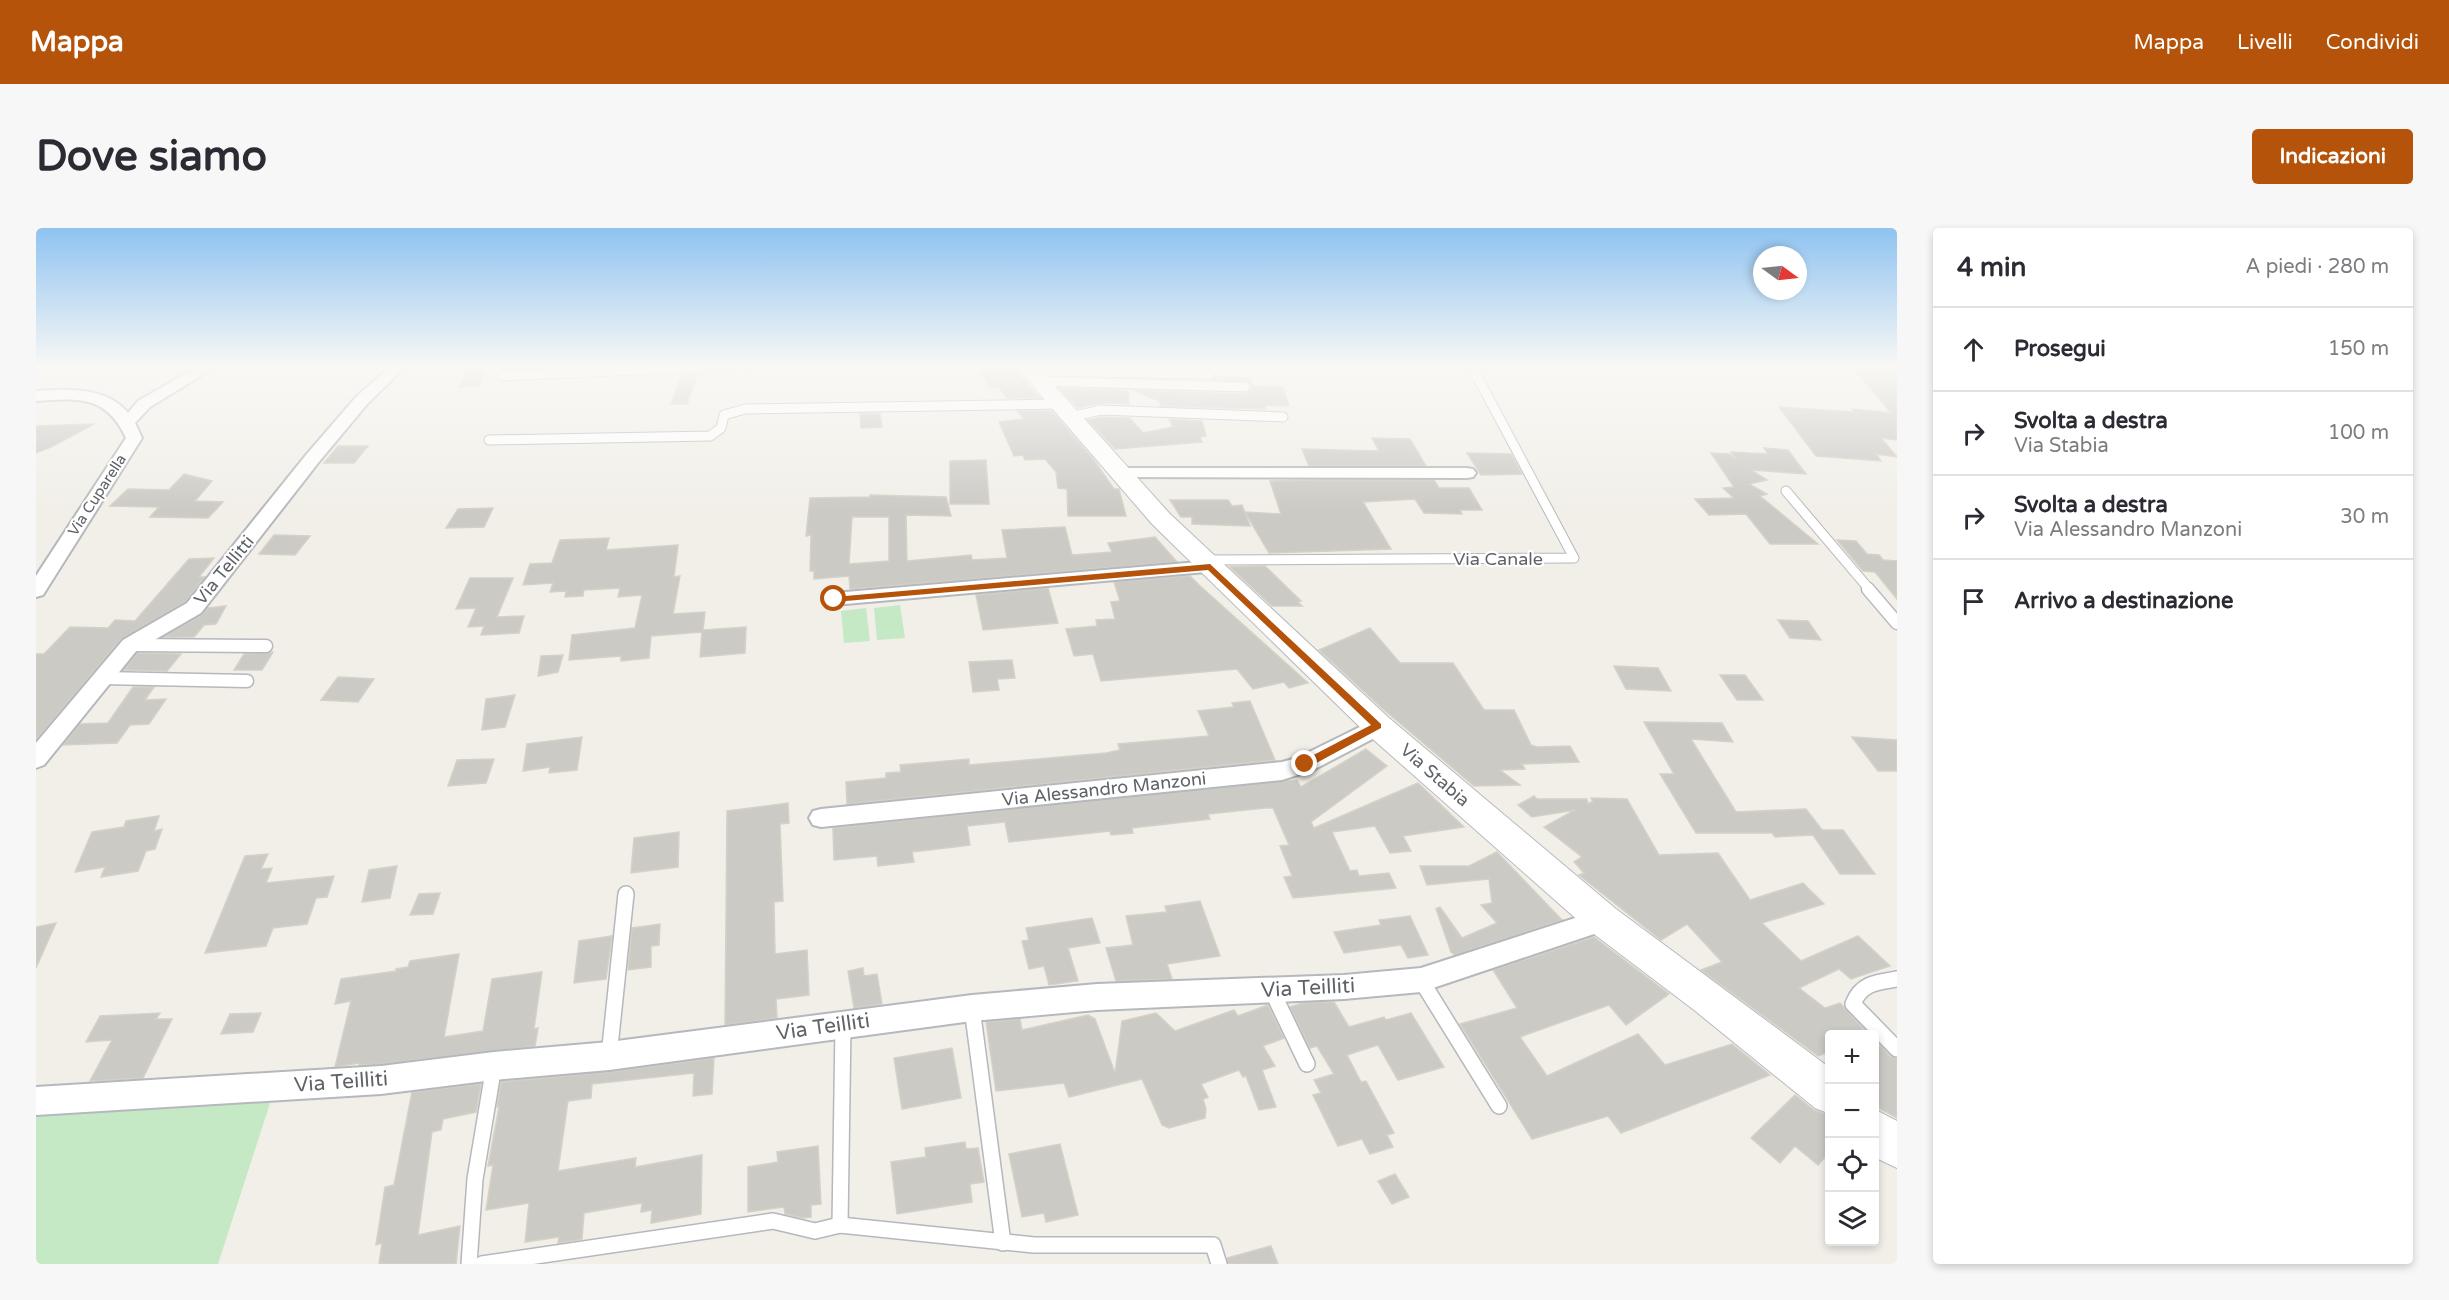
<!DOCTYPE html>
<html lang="it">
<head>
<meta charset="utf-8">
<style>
  body { margin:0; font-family:"Varela Round",sans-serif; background:#f7f7f7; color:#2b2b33 }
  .controls { position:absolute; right:18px; bottom:18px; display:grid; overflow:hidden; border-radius:6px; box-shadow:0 3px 9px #0003 }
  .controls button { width:54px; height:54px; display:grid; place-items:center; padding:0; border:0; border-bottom:2px solid #e1e1e2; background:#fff; color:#2b2b33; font:30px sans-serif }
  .compass { position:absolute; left:1717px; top:18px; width:54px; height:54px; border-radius:50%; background:#fff; box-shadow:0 3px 9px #0003; rotate:105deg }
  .stop { position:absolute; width:18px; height:18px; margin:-14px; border:4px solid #b45309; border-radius:50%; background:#fff }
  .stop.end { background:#b45309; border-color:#fff; box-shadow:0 2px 6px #0008 }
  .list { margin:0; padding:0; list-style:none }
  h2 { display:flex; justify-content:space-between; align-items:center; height:78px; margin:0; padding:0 24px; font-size:26px }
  h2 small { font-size:20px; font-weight:400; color:#7c7c81 }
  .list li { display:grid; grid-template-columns:39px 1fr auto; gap:18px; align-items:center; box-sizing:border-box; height:84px; padding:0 24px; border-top:2px solid #e1e1e2 }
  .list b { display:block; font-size:22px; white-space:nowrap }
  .list p { margin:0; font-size:20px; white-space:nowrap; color:#7c7c81 }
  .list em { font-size:20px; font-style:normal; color:#7c7c81 }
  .icon { flex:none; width:33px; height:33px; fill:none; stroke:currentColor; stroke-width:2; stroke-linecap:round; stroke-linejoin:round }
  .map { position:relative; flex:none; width:1861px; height:1036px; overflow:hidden; border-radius:6px }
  header { display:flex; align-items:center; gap:36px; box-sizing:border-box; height:84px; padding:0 30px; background:#b45309; color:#fff }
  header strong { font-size:28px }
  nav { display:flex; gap:33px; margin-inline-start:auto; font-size:21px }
  .intro { display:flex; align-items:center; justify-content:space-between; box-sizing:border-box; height:144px; padding:0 36px }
  h1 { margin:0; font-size:42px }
  .button { padding:15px 27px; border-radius:6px; background:#b45309; color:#fff; font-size:21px; font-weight:700 }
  main { display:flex; gap:36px; padding:0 36px }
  aside { flex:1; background:#fff; border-radius:6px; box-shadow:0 3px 9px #0003 }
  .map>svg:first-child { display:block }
  .green { fill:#c5e8c5 }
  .building { fill:#cccac5; stroke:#d6d1c6; stroke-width:1.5; fill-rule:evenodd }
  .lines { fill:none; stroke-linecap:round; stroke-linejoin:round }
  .lane-far2-casing { stroke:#b5b8bc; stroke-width:11 }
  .lane-far1-casing { stroke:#b5b8bc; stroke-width:15 }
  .lane-casing { stroke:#b5b8bc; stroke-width:18 }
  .street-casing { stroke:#b5b8bc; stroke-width:4 }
  .secondary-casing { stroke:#b6babf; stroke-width:2 }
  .lane-far2 { stroke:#fff; stroke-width:9 }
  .lane-far1 { stroke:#fff; stroke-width:12 }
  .lane { stroke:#fff; stroke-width:15 }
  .street { fill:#fff; fill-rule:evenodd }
  .secondary { fill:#fff; fill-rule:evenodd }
  .route { fill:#b45309 }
  .labels { text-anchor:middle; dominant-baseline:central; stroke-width:4.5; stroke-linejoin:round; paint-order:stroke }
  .far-street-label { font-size:15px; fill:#5f6368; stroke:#fff }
  .street-label { font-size:18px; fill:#5f6368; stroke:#fff }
  .near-street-label { font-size:21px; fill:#5f6368; stroke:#fff }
</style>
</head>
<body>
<header>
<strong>Mappa</strong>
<nav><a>Mappa</a><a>Livelli</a><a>Condividi</a></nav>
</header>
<div class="intro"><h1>Dove siamo</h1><a class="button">Indicazioni</a></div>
<main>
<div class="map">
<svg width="1861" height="1036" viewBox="0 0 1861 1036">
  <rect width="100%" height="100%" fill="#f1efe8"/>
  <g class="green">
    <path d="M864,377l5,33 -28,2 -3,-32z"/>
    <path d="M830,380l4,33 -26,2 -3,-32z"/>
    <path d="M238,863l-56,173h-182v-152z"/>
  </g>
  <g class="building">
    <path d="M434,137h18l-9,21 -20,1z"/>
    <path d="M943,137h31l30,33h-33l-9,-12 -8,2 -12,-17 4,-1z"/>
    <path d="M1815,137h46v75l-16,-2 16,19 -21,-3 5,7 -65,-5 -37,-49 75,5 -2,-3 39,4z"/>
    <path d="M662,146l-11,30h-16l11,-29z"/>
    <path d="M1179,149l36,1 2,8 30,1 6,19 -24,-1 1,4 -105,-3 -2,-5 -27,-11 113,4 6,-4v-6l-3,-3 -35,-2z"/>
    <path d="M1024,160l68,2 1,14 -28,-1 -23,5z"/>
    <path d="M981,183h35l42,49 20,29h5l7,27h-58l-1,-27 -9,-1 -2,-16 -11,-13 -20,1 -2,-5 -9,1 -15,-34 25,-3z"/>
    <path d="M824,186h20l2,13 -21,1z"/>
    <path d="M1066,189l28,1 13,15 30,-6 -4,-8 33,2 4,15 -6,1 2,5 -87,7 -27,-29z"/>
    <path d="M58,196l-43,23 -15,6v-27z"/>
    <path d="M1336,210l38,1 16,27h-117l-7,-17 77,2z"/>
    <path d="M302,218h30l-14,17h-30z"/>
    <path d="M1728,220l24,2 18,24 -55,-4 16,10 -18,4 18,10 -7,2 58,48h-48l-24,-30 -37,1 -14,-16 39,-1 -11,-10 11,-1 -23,-34 18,1 7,5 -5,-7 37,2z"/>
    <path d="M1431,225l44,1 11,20 -41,1z"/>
    <path d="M950,232l3,44h-39v-43z"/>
    <path d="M148,246l28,7 -17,20 28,1 -15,16 -58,-1 9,-10 -49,-1 18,-17 41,1z"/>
    <path d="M1279,252h119l5,8h30l13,22h-22l2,4 -38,-1 -9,-14 -52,3 28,47 -122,4 -24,-41 36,2 -11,-33z"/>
    <path d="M834,267l76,2 5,19 -45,-1 1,46 64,-6 1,5 35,-2 -5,-28 63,-3 7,28 40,-3 -4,-9 47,-6 22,25 -327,27 -1,-13 -35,3v-8h-4l1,-36 -5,1 4,-38 60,-1zM816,289h37v44l-40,3z"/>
    <path d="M1134,272h58l4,6 10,-1 8,21 -58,-2v-7h-11z"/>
    <path d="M457,280l-9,19 -38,1 12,-19z"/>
    <path d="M238,307l36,1 -15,19 -36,-1z"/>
    <path d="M573,310l-3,12 72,-5 -4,32 6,-1 -7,38 32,-2 -2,18 43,-3 -1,26 -45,4 2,-25 -51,4 -2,22 -28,3v-5l-52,4 3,-25 63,-7 7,-33 -24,2 2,-9 -36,2 -1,6 -18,1 1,-6 -16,1 3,-9 -30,2 7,-21 22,-1 8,-23z"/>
    <path d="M1801,312l19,1 11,13 12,1 4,5 14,1v38l-22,-27 -12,-1z"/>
    <path d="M178,330l-15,19h6l-19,24 -65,38 -85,101v-86h8l26,-27 38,1 7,-8 20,1 54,-62z"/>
    <path d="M1229,338l36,35 -3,1 4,4h-30l-42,-39z"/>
    <path d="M1154,348l9,9 109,98 -19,5 -5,-6 -31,7 -16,-20 -136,12 -8,-27 -19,2 -8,-27 31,-3 -1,-6 19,-1 -4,-17 9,-1 -6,-19z"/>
    <path d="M434,350h43l-16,39 27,-1 -5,17 -38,2 3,-9 -16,1 8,-19 -20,1z"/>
    <path d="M1012,360l10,35 -75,7 -7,-35z"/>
    <path d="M190,378l-10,18 -12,1 -10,12h-30l38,-22 6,-7z"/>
    <path d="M1742,392l30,1 13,19 -31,-2z"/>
    <path d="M1334,400l30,35h53l31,47h30l17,35 6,2 33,-1 9,16 -57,2 3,5 -25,1 20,15 -46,1 -91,-77 -64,-59z"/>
    <path d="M237,424l-11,18h-28l10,-16z"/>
    <path d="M101,425l44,1 -14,17 -43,-1z"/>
    <path d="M527,427l-5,17 -20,4 3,-20z"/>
    <path d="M976,432l3,18 -18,1 2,11 -26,2 -4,-30z"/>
    <path d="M1578,438l44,2 13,23 -45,-2z"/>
    <path d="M1684,447h25l18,25h-26z"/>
    <path d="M302,449l36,2 -16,23 -37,-2z"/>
    <path d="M97,459h21l-9,13 21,-1 -17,25 -19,1 -13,18 -54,2 17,-21 28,-1z"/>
    <path d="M479,467l-10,32 -23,3 4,-31z"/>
    <path d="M1214,473l25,59 -428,44 -1,-22 40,-4v-5l15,-1 -1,-7 69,-6v6l137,-12 14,-3 -2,-6 91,-8 -11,-25 36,-4 -2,-4z"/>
    <path d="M1608,494l78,1 11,19 -42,-3 45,73 70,-3 16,21h21l32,44h-35l-27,-39 -38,2 -3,-4h-76l-36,-59h14z"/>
    <path d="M546,509l-5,33 -28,3 1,-6 -27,4 4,-27z"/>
    <path d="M1816,509l45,3v31h-19z"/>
    <path d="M1330,521l21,17 -76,56 3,6 104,-45 46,44 -61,9 8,15 -21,2 -15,-27 -43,6 18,39 7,-1 2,6 30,-3 7,15 -103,10 -9,-21 8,-1 -12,-30 9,-1 -16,-37h-8l-57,6 2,5 -78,9 1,5 -22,2 -1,-4 -101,11 -4,-20 -38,4 3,19 -58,7 2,10 -36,4 -1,-10 -43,4 -1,-32 452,-47 12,-1 4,7z"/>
    <path d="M458,531l-8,24 -38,3 9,-26z"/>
    <path d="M1498,568l3,3h50l1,5 5,-3 -2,-3 36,1 32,56 59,-2 32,47 53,-17 21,21 -62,19 39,38 57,-25 32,30 -39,13 -12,-10 -40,19 26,20 15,-5 29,32h-39v17l-12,4 -117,-86 21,-8 -35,-38 -26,16 -82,-65 5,-2 -10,-11 8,-5 -38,-30 31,-17 -43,7 -14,-12z"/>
    <path d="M752,575l1,20 -9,1 3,77 -9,1 1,52 32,-4 2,45 -33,4 1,19 -52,7 2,-214z"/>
    <path d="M123,588l-5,15 8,-2 -7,20 -9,2 -8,20 -37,6 4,-10 -30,5 17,-40 32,-5 2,-6z"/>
    <path d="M643,604l-1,35 -47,6 3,-35z"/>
    <path d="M1461,624l65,68 -107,35 -4,-3 -15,-43 4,-2 22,31 35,-15 -16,-18 11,-2 -3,-24 -62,6 -7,-19h49z"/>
    <path d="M232,626l-7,15 11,-1 -6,15 68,-7 -7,21 -11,1 -9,26 -34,4 -7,18 -61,7 40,-97z"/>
    <path d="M361,638l-7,32 -28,4 7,-32z"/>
    <path d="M404,665l-7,21 -23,1 9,-21z"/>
    <path d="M1164,673l20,55 -53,8 5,15 -56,2 -10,-33 27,-3 -7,-29 41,-4 -2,-6z"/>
    <path d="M1374,688l18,39 -20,3 -7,-13 -57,8 -10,-21 47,-7 -2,-5z"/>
    <path d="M1056,690l8,25 -32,5 10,33 -29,4 -5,-19 -15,3 -7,-28 7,-1 -3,-12z"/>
    <path d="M20,695l-20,45v-41z"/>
    <path d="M624,696l-1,21 -8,1v21l-23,3 4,-42z"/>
    <path d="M576,708l-6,43 -32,4 5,-42z"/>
    <path d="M1558,709l75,57 -43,31 -17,-20 -89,32 27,39 91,-42 27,31 67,-21 38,31 -149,58 -13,-17 -76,23 -72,-115 57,-16 -24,-38z"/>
    <path d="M423,726l-15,83 39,-6 9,-52 50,-7 -8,57 4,-1 -3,18 -154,18 -22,1v-2l-24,4 16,-66 -16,3 6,-25 55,-8v-2l12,-2 2,-6z"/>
    <path d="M827,740l1,8 13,-2 5,30 -28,4 -6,-37z"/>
    <path d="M1298,774l15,25 35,-10 2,3 25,-7 33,54 -46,13 -20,-35 -31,10 14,27 5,-1 28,52 -7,2 6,12 -23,7 -8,-15 -24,7 -25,-51 8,-2 -7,-13 20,-6 -17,-28 -7,2 -20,-41 13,-4z"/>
    <path d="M1232,777l16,33 -21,8 12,20 -13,4 14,37 -17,3 -13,-34 -3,1 -4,-7 -38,14 7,13 -5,2 3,10 -1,9 -36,10 -7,-3 -20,-46 -73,18 -5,-14 -68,8 -10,-69 34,-3 2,11 66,-15 7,4 20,54 7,-52 34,-8 19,18 59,-21 4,6z"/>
    <path d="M124,785l-4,6h16l-29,59 -53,3 22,-41 -26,2 14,-26z"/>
    <path d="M225,785l-8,19 -32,2 9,-20z"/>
    <path d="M1839,812l15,16 7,2v60l-22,-12z"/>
    <path d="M916,820l9,50 -59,11 -8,-51z"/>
    <path d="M678,830l-2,36 -19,2 1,-23 -102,11 -1,14 -23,3 -10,70 78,-13 -1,9 67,-12 -1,59 -50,9 1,-13 -11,2 1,-9 -58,10 -2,26 -24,4 1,-6 -34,5 4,-39 -43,7 7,-45 -5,1 11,-59h-2l4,-25 108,-10z"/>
    <path d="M445,856l-5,28 -33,7 -2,11 -9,2 -14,103 42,-9 -4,38h-77l3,-21 -6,2 9,-58 9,-2 18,-93z"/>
    <path d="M1759,867l19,15 16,6v36l-12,13 -23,-19 -15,17 -29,-25z"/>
    <path d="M929,914l1,7 12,-1 6,34 -14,2 2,18 -75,12 -6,-52 35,-5 -1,-9z"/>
    <path d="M1024,916l18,71 -32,7 -2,-9 -22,4 -13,-63z"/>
    <path d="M782,918l3,58 -10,1v12l-8,1 -18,-4 -1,-7 -36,5v-45l30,-5 -1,-10z"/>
    <path d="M1359,946l14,23 -17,7 -14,-23z"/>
    <path d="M1235,1018l7,18h-50l-1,-6z"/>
  </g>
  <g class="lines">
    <defs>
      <g id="lane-far2">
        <path d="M995,143l178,3"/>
        <path d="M466,148l244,-11"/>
        <path d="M1003,153l206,6"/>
        <path d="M1034,189l31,-7 182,7"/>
        <path d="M453,212l221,-4 11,-8 3,-13 21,-6 314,-5"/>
        <path d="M1750,263l84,99"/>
        <path d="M1168,332l370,-2 -103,-193"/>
      </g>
      <g id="lane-far1">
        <path d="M1832,361l29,34"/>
        <path d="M95,417l135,1"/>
        <path d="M66,450l145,3"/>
      </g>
      <g id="lane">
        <path d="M1861,751c-20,3 -36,4 -44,25l44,45"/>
        <path d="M1385,752l78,126"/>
        <path d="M1236,763l35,73"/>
        <path d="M936,780l31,235"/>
        <path d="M573,828l17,-162"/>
        <path d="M804,997l3,-200"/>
        <path d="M433,1036l6,-85 19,-113"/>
        <path d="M446,1036l291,-43 42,10 25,-6 194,20h179l6,19"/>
      </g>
      <g id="street">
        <path d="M165,137h17l-68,42 -15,16 7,15 -99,157 -7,2v-21l90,-138c-19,-43 -49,-40 -90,-37v-10c30,-2 70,-5 92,22l10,-12z"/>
        <path d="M356,137h15l-39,38 -50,60 -117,150 -64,37 -93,115 -8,3v-25l87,-103 64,-37 119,-148 50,-58z"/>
        <path d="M1083,240h348l6,1 3,4 -3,4 -6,1 -354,-1 -3,-4 3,-4z"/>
        <path d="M1174,333l7,2 2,4 -2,4 -383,34 -7,-2 -3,-4 3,-4 7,-2z"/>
        <path d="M1342,490l8,2 3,6 -3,6 -73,38 -31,10 -461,47 -8,-2 -4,-7 4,-7 8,-2 461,-47 15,-4z"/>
        <path d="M1567,681l9,3 4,8 -4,8 -191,64 -77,7 -247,11 -125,11 -363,49 -115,10 -113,14 -345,21v-28l345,-21 113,-14 115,-10 363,-47 125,-11 247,-9 77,-7z"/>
      </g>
      <g id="secondary">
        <path d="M979,137h21l134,149 219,204 227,191 214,159v46l-15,-6 -121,-98 -104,-79 -223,-197 -215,-210z"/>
        <path d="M1838,881l23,12v47l-23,-11z"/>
      </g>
    </defs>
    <use href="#lane-far2" class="lane-far2-casing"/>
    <use href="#lane-far1" class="lane-far1-casing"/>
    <use href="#lane" class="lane-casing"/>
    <use href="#street" class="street-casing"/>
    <use href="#secondary" class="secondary-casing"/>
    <use href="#lane-far2" class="lane-far2"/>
    <use href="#lane-far1" class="lane-far1"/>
    <use href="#lane" class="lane"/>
    <use href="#street" class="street"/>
    <use href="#secondary" class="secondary"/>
  </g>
  <linearGradient id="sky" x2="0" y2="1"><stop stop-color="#8fc3f1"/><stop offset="0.49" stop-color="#f9f8f5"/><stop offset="1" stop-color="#f9f8f5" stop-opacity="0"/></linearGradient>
  <rect width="1861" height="282" fill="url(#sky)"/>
  <path class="route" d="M1174,336l171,160v4l-72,39h-7v-6l69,-36 -163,-155 -374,32 -4,-3 4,-2z"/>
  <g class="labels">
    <g class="far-street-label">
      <text transform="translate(61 267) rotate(-57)">Via Cuparella</text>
    </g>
    <g class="street-label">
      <text x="1462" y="331">Via Canale</text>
      <text transform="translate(188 342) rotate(-51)">Via Tellitti</text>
      <text transform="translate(1399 547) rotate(41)">Via Stabia</text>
      <text transform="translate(1068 561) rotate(-6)">Via Alessandro Manzoni</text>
    </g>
    <g class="near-street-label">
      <text transform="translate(1272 760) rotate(-3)">Via Teilliti</text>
      <text transform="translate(787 799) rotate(-8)">Via Teilliti</text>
      <text transform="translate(305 854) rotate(-4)">Via Teilliti</text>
    </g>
  </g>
</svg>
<div class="controls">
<button>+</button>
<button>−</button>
<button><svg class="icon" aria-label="locate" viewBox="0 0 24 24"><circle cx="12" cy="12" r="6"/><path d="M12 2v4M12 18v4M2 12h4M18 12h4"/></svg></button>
<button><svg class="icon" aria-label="layers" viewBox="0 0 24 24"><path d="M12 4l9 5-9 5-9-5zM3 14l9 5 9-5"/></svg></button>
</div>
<svg class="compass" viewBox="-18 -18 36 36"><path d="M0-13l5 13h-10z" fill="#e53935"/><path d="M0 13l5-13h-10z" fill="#7c7c81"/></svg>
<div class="stop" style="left:798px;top:371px"></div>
<div class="stop end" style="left:1269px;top:536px"></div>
</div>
<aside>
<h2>4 min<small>A piedi · 280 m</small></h2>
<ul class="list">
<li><svg class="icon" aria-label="ahead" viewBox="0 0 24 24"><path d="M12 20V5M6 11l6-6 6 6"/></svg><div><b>Prosegui</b></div><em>150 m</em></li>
<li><svg class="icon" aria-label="right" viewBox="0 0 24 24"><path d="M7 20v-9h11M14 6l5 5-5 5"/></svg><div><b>Svolta a destra</b><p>Via Stabia</p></div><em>100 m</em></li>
<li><svg class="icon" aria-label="right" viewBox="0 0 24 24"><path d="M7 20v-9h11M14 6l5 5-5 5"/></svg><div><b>Svolta a destra</b><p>Via Alessandro Manzoni</p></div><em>30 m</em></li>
<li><svg class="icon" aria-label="arrive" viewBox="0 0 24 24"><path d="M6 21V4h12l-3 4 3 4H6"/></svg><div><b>Arrivo a destinazione</b></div></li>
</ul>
</aside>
</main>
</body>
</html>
